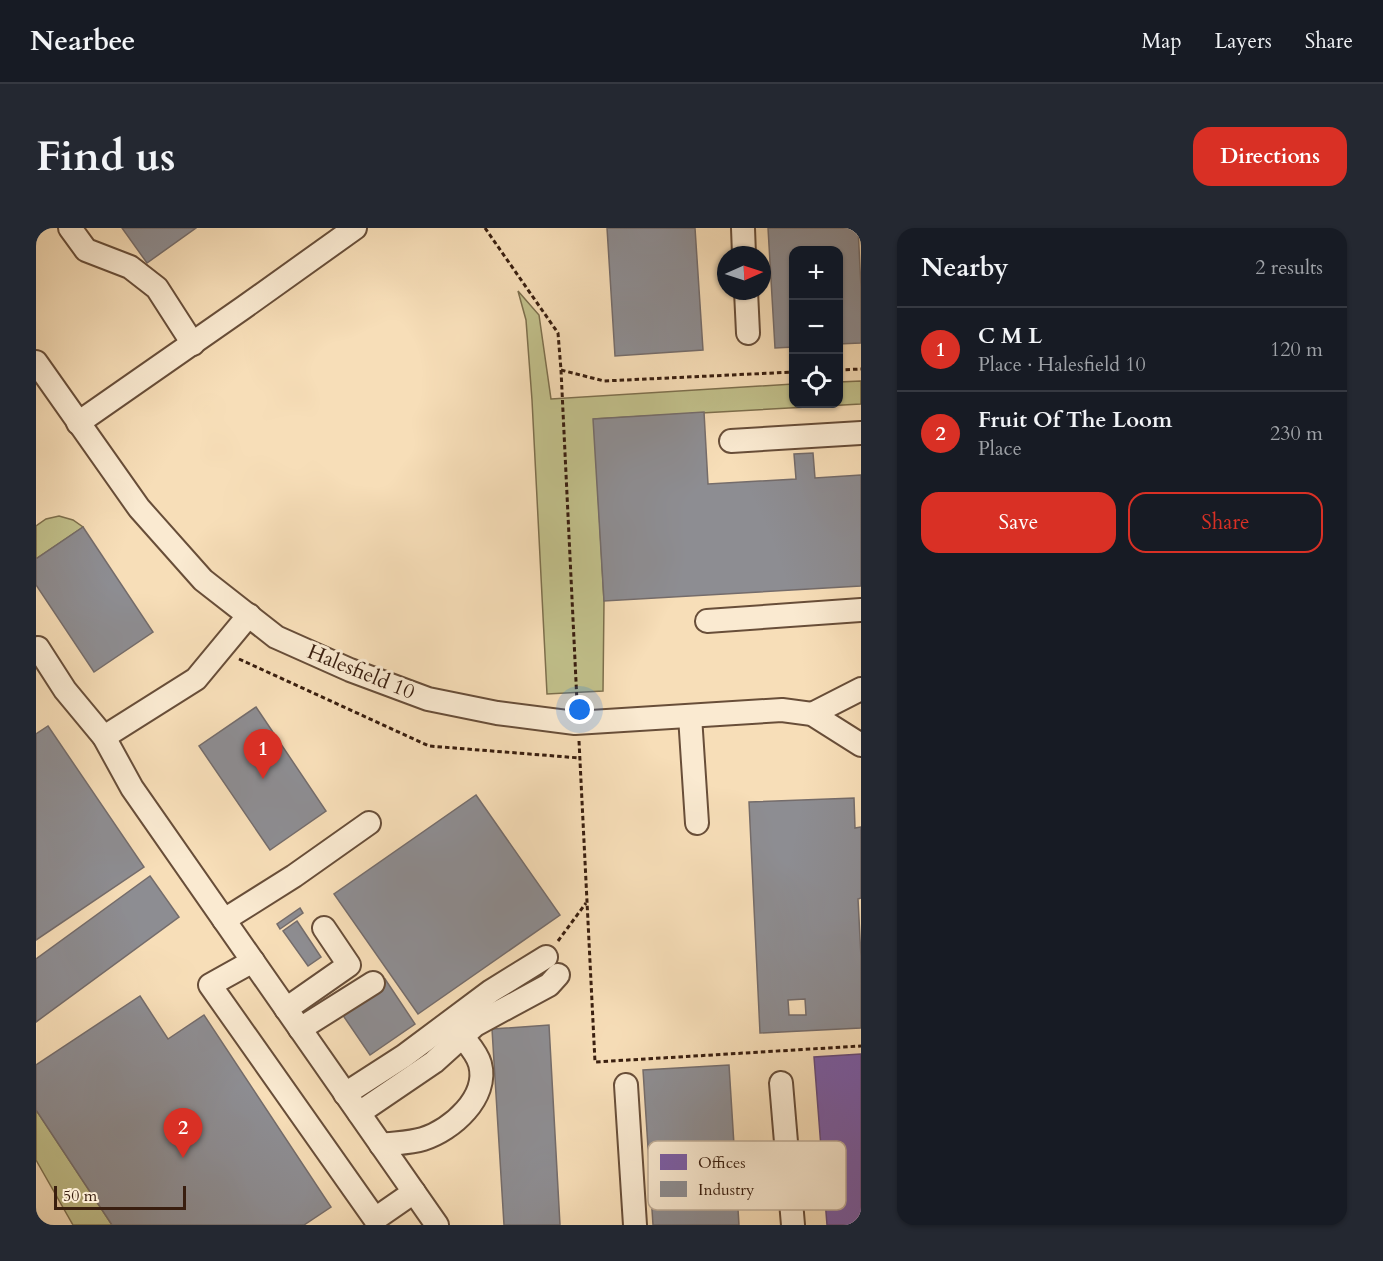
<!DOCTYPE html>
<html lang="en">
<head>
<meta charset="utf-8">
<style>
  body { margin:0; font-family:Cardo,serif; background:#242831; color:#f1f3f6 }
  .controls { position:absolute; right:18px; top:18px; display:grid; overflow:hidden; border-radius:12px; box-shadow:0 2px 4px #0004 }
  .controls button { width:54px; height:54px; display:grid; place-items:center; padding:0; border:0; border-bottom:2px solid #363941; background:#171b24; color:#f1f3f6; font:30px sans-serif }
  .compass { position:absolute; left:681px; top:18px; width:54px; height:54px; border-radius:50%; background:#171b24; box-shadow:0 2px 4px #0004; rotate:87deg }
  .scale { position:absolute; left:18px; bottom:15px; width:132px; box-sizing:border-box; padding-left:6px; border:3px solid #391e0f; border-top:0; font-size:16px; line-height:21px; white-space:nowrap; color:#391e0f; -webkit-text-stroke:4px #faead1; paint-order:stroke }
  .you { position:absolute; left:544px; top:482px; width:21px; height:21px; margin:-15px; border:4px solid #fff; border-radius:50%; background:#1a73e8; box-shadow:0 0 0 9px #1a73e833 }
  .badge { display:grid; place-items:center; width:39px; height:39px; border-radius:50%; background:#d93025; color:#fff; font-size:20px; font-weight:700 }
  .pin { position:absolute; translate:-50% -50px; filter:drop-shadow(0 2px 3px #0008) }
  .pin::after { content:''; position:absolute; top:32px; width:21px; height:18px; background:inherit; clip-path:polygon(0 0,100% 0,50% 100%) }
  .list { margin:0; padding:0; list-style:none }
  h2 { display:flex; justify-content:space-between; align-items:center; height:78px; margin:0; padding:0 24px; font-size:26px }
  h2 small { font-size:20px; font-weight:400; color:#9ea1a6 }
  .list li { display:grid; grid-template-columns:39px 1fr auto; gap:18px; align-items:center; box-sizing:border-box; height:84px; padding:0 24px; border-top:2px solid #363941 }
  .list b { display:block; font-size:22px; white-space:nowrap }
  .list p { margin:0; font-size:20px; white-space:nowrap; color:#9ea1a6 }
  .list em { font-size:20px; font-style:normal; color:#9ea1a6 }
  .actions { display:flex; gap:12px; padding:18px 24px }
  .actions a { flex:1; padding:14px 0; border:2px solid #d93025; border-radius:18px; text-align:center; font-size:21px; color:#d93025 }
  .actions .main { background:#d93025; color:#fff }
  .icon { flex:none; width:33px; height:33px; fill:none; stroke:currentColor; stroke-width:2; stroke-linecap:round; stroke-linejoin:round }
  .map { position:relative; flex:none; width:825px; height:997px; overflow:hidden; border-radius:18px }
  header { display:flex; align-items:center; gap:36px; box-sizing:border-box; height:84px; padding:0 30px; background:#171b24; border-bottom:2px solid #363941 }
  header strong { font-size:28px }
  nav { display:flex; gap:33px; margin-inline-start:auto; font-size:21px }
  .intro { display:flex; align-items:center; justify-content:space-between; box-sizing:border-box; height:144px; padding:0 36px }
  h1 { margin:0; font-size:42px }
  .button { padding:15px 27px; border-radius:18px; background:#d93025; color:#fff; font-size:21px; font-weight:700 }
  main { display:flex; gap:36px; padding:0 36px }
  aside { flex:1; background:#171b24; border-radius:18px; box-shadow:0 2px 4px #0004 }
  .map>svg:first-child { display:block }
  .green { fill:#c1c08b; stroke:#7d6f4d; stroke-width:1.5 }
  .offices { fill:#7b5ea7; stroke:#674b79; stroke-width:1.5 }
  .industry { fill:#8d8d92; stroke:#746c6b; stroke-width:1.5; fill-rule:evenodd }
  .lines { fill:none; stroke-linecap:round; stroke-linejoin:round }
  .minor-casing { stroke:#684e39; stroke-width:26 }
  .path { stroke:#391e0f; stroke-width:3; stroke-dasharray:4.5 3; stroke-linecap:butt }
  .minor { stroke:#faead1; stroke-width:22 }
  .labels { text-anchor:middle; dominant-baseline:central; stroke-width:6; stroke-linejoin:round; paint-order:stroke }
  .street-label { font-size:21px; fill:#391e0f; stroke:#faead1 }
  .key { fill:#faead1; stroke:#c0ad97; stroke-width:1.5 }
  .key-label { font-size:16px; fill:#391e0f }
</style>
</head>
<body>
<header>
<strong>Nearbee</strong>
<nav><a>Map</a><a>Layers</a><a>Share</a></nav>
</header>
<div class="intro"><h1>Find us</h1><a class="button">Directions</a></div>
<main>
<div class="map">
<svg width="825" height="997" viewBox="0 0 825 997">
  <rect width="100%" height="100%" fill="#f7deb8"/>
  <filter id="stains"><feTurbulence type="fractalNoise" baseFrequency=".00333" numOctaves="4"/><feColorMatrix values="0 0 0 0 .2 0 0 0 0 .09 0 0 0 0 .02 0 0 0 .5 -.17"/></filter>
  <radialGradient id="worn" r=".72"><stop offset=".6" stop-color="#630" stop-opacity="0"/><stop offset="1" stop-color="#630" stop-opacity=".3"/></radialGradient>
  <g class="green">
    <path d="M482,63l21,24 12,84 242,-15 1,20h44l1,-22 22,-1v23l-267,15 10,182 -1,90 -56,3 -15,-294 -6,-80z"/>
    <path d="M23,288l14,4 10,7 -47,32v-33l10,-7z"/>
    <path d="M0,882l76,115h-39l-37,-65z"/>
  </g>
  <path class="offices" d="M825,826v171h-34l-13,-168z"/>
  <g class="industry">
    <path d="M86,0h74l-49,35z"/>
    <path d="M571,0h88l8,122 -88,6z"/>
    <path d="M732,0h90l3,59v56l-23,1v-94h-44v97l-19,1z"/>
    <path d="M668,184l4,72 88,-5 -2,-25 19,-1 2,25 46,-3v111l-257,15 -11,-182z"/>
    <path d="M47,299l70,105 -59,40 -58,-87v-26z"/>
    <path d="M220,479l70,104 -56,39 -71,-104z"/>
    <path d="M12,498l96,141 -108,73v-206z"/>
    <path d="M440,567l84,120 -142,99 -84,-120z"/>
    <path d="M818,570l1,30 6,-1v71l-3,1 3,58v71l-101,5 -11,-231zM769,771l1,16h-17l-1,-15z"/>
    <path d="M114,648l29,41 -143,105v-63z"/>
    <path d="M264,680l3,5 -23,16 -3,-5z"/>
    <path d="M261,693l24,36 -13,9 -25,-35z"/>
    <path d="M349,751l30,45 -45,31 -30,-44z"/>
    <path d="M104,768l28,43 36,-24 127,192 -27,18h-192l-76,-115v-45z"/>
    <path d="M513,797l11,200h-56l-12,-196z"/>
    <path d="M693,837l10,160h-86l-10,-155z"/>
  </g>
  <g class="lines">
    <defs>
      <g id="minor">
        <path d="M34,0l16,22 44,17 27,21 36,56"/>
        <path d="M707,0l1,27"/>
        <path d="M710,63l2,42"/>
        <path d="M0,134l103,146 64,72 73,57 74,33 78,29 69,14 78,10 207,-13 30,4 49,31"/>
        <path d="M42,195l165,-115 112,-80"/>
        <path d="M695,213l130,-8"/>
        <path d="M671,393l154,-11"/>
        <path d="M2,420l27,42 39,47 28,51 305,437"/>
        <path d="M776,486l49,-25"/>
        <path d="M654,488l7,107"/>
        <path d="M68,509l92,-58 53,-64"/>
        <path d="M188,692l70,-44 75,-53"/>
        <path d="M217,733l-43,24 165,234 39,-27"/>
        <path d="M250,781l63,-44 -25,-37"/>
        <path d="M264,801l73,-46"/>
        <path d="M745,855l12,142"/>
        <path d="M590,857l9,140"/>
        <path d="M309,866l59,-38 87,-65 55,-34"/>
        <path d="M323,885l75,-51 41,-37 74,-40 9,-10"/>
        <path d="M345,917c14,-2 29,-2 42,-6 29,-9 66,-42 57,-75 -3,-11 -12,-20 -18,-28"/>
      </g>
    </defs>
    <use href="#minor" class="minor-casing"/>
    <g class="path">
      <path d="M449,0l73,105 3,37 16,332"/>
      <path d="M525,142l43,11 190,-9"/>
      <path d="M802,142l23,-1"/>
      <path d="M203,431l190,87 151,12"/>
      <path d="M543,513l16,321 266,-16"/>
      <path d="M522,713l28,-38"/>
    </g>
    <use href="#minor" class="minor"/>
  </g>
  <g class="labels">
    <g class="street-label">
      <text transform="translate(325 444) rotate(22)">Halesfield 10</text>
    </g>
  </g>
  <rect x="612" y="913" width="198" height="69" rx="9" class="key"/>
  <rect x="624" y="926" width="27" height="16" fill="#7b5ea7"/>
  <rect x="624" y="953" width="27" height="16" fill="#8d8d92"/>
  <g class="key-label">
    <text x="662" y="940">Offices</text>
    <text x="662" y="967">Industry</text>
  </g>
  <rect width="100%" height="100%" filter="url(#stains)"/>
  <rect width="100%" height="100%" fill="url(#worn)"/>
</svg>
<div class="controls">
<button>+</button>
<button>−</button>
<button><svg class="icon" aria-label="locate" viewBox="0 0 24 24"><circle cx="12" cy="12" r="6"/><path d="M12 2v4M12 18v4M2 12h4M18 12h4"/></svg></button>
</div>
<svg class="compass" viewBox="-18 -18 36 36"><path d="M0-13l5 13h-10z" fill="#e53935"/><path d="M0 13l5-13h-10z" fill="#9ea1a6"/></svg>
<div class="scale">50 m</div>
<div class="you"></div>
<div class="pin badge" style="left:227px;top:551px">1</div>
<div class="pin badge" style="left:147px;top:930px">2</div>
</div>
<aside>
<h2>Nearby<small>2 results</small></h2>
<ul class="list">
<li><span class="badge">1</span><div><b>C M L</b><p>Place · Halesfield 10</p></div><em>120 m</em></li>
<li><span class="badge">2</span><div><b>Fruit Of The Loom</b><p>Place</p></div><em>230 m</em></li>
</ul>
<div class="actions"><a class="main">Save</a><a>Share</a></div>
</aside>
</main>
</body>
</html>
